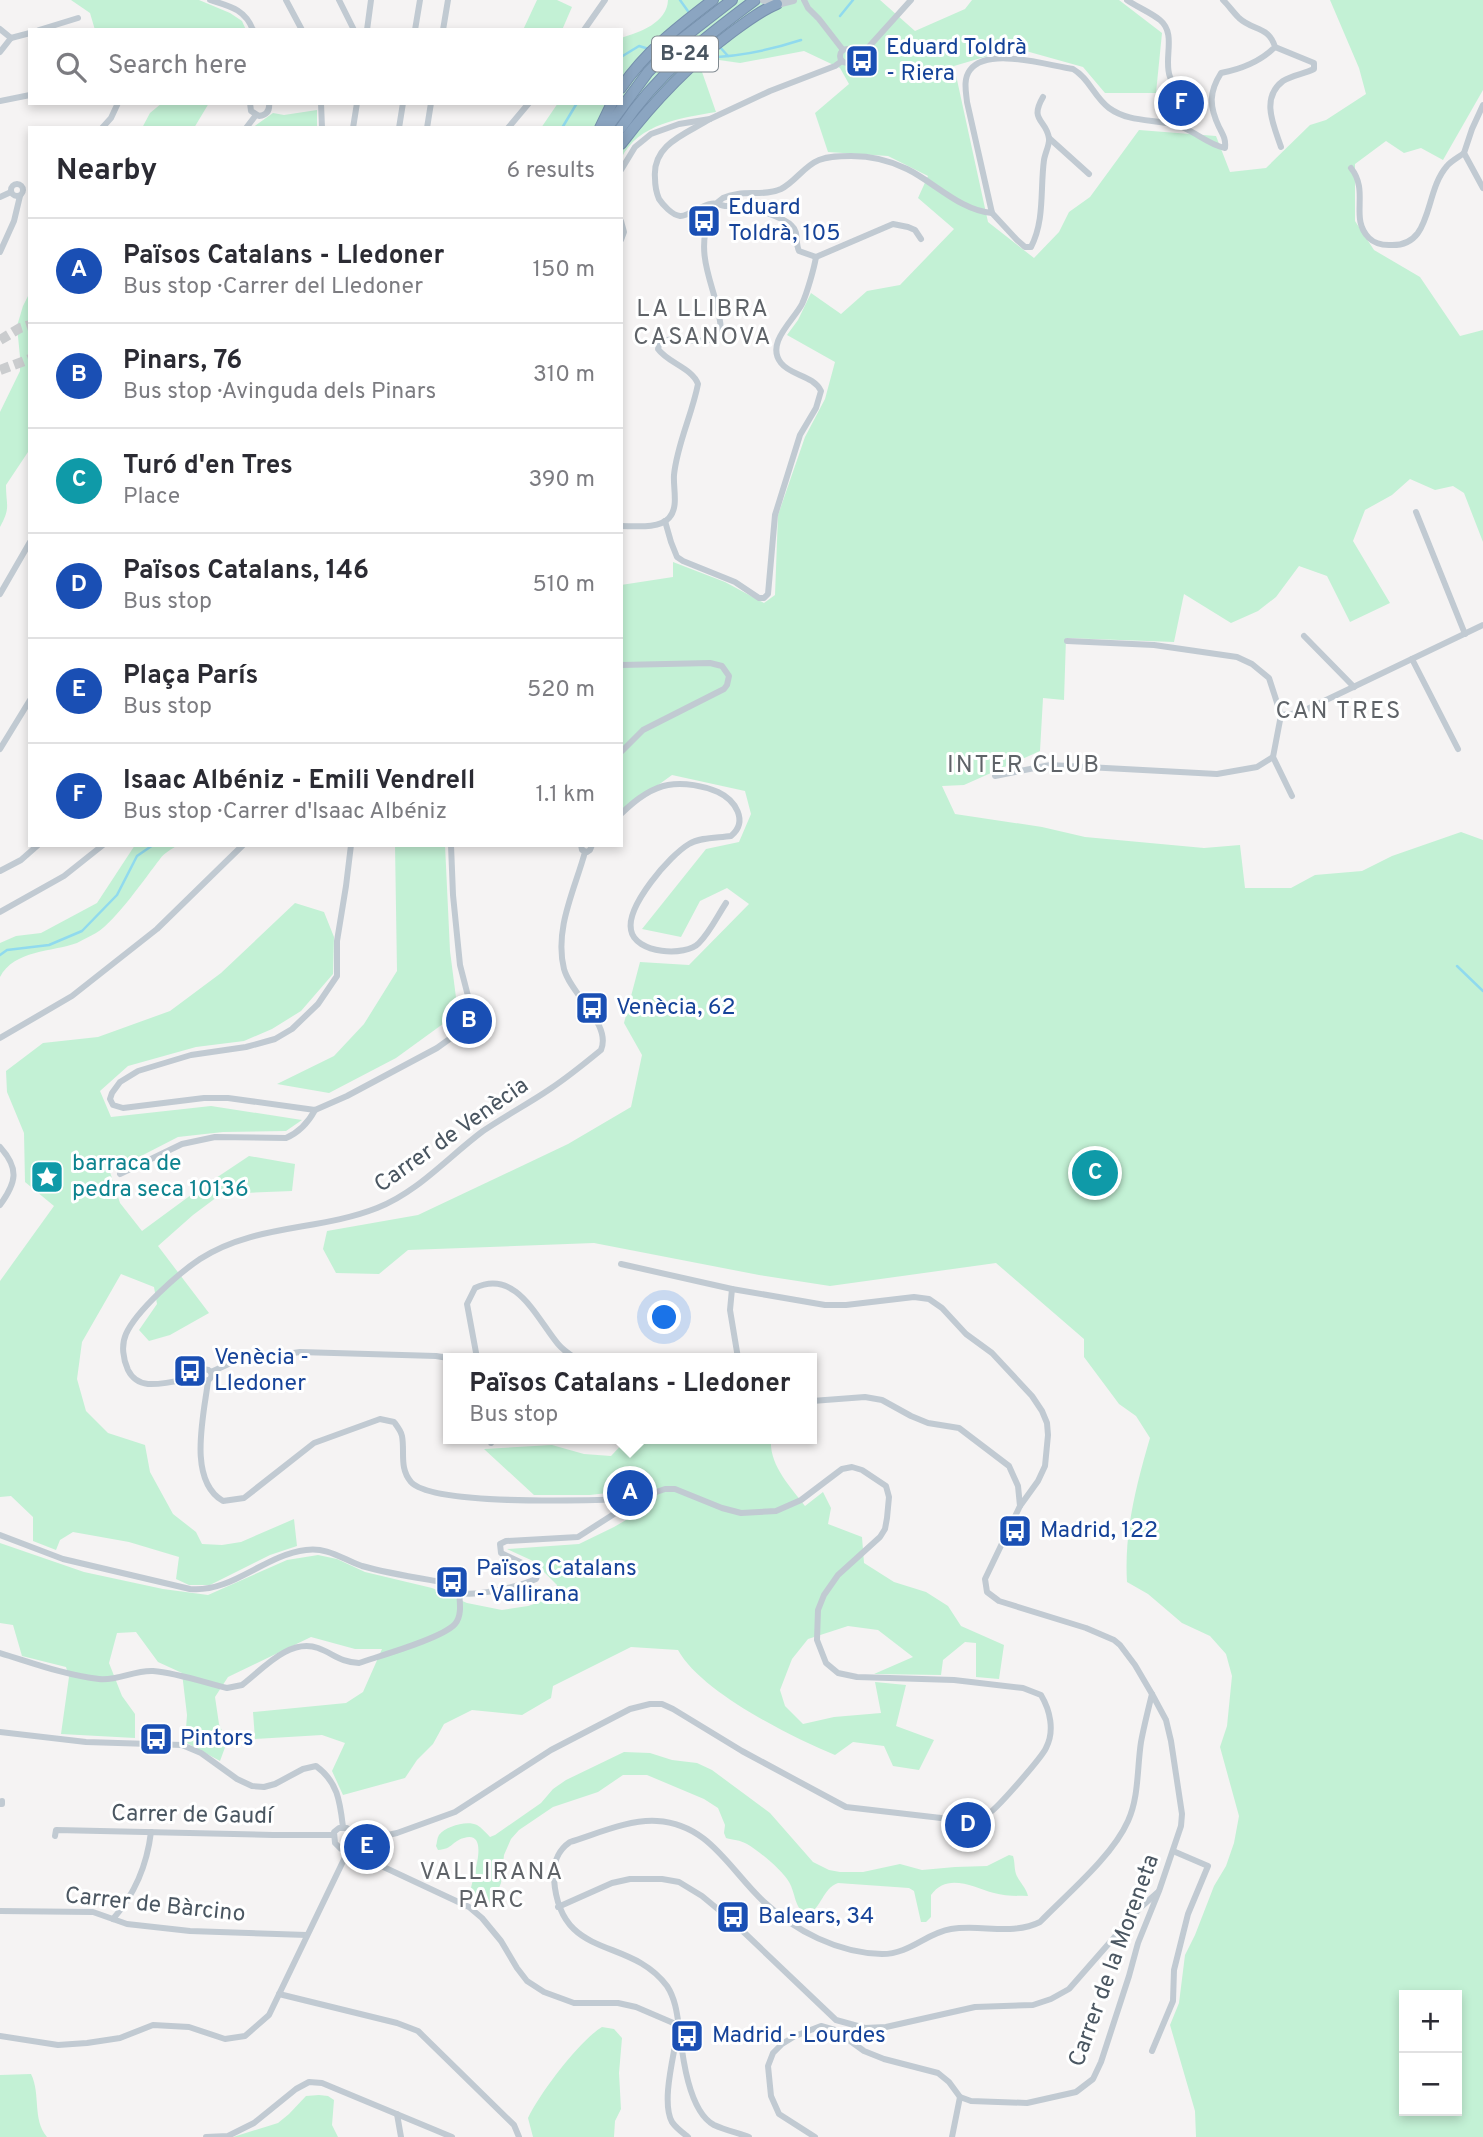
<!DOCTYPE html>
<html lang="en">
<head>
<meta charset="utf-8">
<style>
  body { margin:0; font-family:Overpass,sans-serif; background:#f2f2f3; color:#2b2b33 }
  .controls { position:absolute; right:21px; bottom:21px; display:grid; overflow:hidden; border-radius:0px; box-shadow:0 4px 10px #0003 }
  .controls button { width:63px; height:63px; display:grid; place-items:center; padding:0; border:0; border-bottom:2px solid #e1e1e2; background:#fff; color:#2b2b33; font:35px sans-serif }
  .you { position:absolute; left:665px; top:1318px; width:24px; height:24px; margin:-18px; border:5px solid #fff; border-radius:50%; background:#1a73e8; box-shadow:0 0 0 10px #1a73e833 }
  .badge { display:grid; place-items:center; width:46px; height:46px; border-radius:50%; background:#1a73e8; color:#fff; font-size:23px; font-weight:700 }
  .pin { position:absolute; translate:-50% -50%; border:4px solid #fff; box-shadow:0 2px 7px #0006 }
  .popup { position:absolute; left:443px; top:1353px; width:374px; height:91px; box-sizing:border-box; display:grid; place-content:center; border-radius:0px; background:#fff; filter:drop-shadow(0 2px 5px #0005); font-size:23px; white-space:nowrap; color:#7c7c81 }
  .popup b { font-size:26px; color:#2b2b33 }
  .popup::after { content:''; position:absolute; left:50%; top:100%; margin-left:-14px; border:14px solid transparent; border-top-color:#fff }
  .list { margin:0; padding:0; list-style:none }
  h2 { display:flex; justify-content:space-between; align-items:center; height:91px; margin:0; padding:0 28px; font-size:30px }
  h2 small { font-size:23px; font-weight:400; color:#7c7c81 }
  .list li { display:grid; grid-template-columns:46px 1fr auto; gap:21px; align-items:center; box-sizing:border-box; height:105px; padding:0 28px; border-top:2px solid #e1e1e2 }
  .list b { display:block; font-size:26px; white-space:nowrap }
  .list p { margin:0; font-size:23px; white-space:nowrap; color:#7c7c81 }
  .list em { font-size:23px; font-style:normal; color:#7c7c81 }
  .icon { flex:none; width:38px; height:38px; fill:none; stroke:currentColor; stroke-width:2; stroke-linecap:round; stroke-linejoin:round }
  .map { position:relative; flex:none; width:1483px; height:2137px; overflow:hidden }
  .search { position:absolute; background:#fff; box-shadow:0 4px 10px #0003; left:28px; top:28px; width:595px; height:77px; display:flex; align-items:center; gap:18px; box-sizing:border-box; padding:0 24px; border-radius:0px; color:#7c7c81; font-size:26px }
  .panel { position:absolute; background:#fff; box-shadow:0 4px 10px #0003; left:28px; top:126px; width:595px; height:721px; border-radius:0px }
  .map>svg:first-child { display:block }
  .green { fill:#c3f1d5; fill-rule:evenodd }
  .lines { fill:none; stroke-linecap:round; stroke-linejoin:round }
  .stream { stroke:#90daee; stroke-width:2.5 }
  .motorway-tunnel { stroke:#caccce; stroke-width:10; stroke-dasharray:10 5; stroke-linecap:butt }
  .motorway-casing { stroke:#7690ad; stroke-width:12 }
  .minor { stroke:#c1cad2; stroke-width:6 }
  .tertiary { stroke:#c1cad2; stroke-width:8 }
  .motorway { stroke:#8ba5c1; stroke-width:10 }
  .labels { text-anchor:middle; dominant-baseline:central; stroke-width:6; stroke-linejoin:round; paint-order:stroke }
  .shield { fill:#fff; stroke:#808990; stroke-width:2 }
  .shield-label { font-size:21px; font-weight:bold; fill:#4a5661 }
  .transit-label { font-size:23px; fill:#164399; stroke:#fff; text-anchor:start }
  .street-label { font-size:23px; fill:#4a5661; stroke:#fff }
  .culture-label { font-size:23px; fill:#0d838f; stroke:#fff; text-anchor:start }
  .neighbourhood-label { font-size:24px; letter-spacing:2px; fill:#5f6368; stroke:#fff }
</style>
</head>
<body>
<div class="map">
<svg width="1483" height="2137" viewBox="0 0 1483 2137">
  <rect width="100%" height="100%" fill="#f5f3f3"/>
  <g class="green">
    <path d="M71,0h128l31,13 12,8 4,9h-151l-5,-17z"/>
    <path d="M537,0h20l15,7 -10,23h-39z"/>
    <path d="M668,0h212l35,31 50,-22 7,-9h147l43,33 -6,60h-51l-22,-26 -68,-19 -61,18 34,156 46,36 25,-26 10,-20 21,-15 49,-67 77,6 14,36 36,-4 44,-43 16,-5 40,-26 -7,-26 -29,-68h153v90l-40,70 -22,-12 -17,5 -18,-12 -31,23v57l19,29 46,27 40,59 23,-6v212l-19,-49 -11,-7 -18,4 -25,-11 -18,16 -27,15 -12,31 37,62 -40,19 -23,-46 -28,-10 -23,31 -18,14 -27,12 -47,-29 -10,48 -108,-4 -2,62 -21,-2 -3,53 -76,34 -22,1 13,28 87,13 43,10 119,11 36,-3 5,43h46l24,-13 47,-4 30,-15 69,-24 22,8v1297h-287l-1,-26 -25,-86 9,-22 6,-48 10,-20 19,-49 12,-20 8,-23 5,-27 -19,-69 7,-21 5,-50 -6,-22 -16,-18 -28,-13 -34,-29 -21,-12c-3,-50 9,-96 23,-144l-14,-22 -17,-12 -35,-47v-18l-88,-76 -166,23 -71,-11 -165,-32 -186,7 -29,24 -43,-1 -13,-24 4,-18 91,-16 150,-71 63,-37 11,-52 -18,-32 16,-61 49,3 60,-61 -22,-16 -27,13 -19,36 -39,-8 64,-80 33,-7 12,-28 -6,-23 -73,-16 -51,37v-227l52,-8v-15l52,20 39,21 11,-8 3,-80 27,-78 20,-38 10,-37 -48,-27 11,-15 13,-27 30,21 26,-23 33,-6 54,-56 -36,-31 10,-22 -40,-20 -60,-4 -13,-39 34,-29 -9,-16 -36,-17 -64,12 -21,-3 -18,9 15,43c-34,6 -78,11 -95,47v-31h-80l17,-25h63v-65c19,-6 46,-15 47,-38zM1404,1995h53v116h-53z"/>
    <path d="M162,103h47l-15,25h-52l8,-15z"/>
    <path d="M317,110v18h-65l21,-15 11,2z"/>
    <path d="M30,292v157l-24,36c0,21 5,22 -6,42v-115l20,-41v-14l-3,-31 6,-20z"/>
    <path d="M135,845h43c-6,4 -14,8 -18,14 -15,19 -44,62 -64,74 -6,3 -13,7 -19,10 -25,9 -63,7 -77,34v-34l16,-7 25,-3 56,-30z"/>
    <path d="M395,845h50l5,106 8,62 -62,45 -67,35 -52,-9 57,-28 30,-32 33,-53z"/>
    <path d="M295,903l29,9 10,25 -1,37 -32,37 -29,18 -28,12 -48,6 -68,19 -28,25 11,26 100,-11 91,14 -16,11 -63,1 -45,5 -68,35 10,31 22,28 53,-39 54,-36 46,8 -3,27 -71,3 -28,21 -35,31 51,67 -39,22 -21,6 -10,-11 18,-26 -3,-17 -33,-13 -39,68 -5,37 9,32 22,22 37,12 5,27 23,42 23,18 6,12 20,1 19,-3 53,-23 3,27 -27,9 -60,30h-21l-13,-6 3,-22 -50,-15 -56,-10 -13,8 -4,10 -23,-9v-24l-22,-21 -11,1v-216l54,-75 -29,-24 -1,-49 -17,-41 -1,-21 37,-28 55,-6 72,-26 51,-38z"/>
    <path d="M627,1439h144c-2,26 19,47 34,67l18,-14 8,16 -3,16 34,13 2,26 30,19 32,10 22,14 13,20 43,19 -5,34 -23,-2v-34l-11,-1 -22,18 -2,15 -67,-1 39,-17 -35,-27 -30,-4 -40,13 -16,20 -12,31 5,16 18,18 31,-7 47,-4 -6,-31 31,3 -10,41 38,14 -15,30 -26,-4 -9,-20 -31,-4 -18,13c-44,-18 -134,-63 -157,-105l-47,-3 -78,39 -2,12 -29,17 -50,-5 -28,14 -11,20 -16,16 -12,18 -62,17 -11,-24 13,-28 -23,-8 -67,4 -2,-27 93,-9 17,-11 19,-43h-27l-44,-12 -83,40 -13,20 4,27 8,18 -7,19 -35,-19 2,-27 -5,-42 -24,-11 -22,-30 -19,1 -8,30 13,33 13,18v24l-74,-4 8,-57 -3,-10 -44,-11 -9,-31 -13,-2v-80l84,29 79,17 45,6 79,-35 31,-5 19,4 28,13 67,16 35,15 35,7 26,-4 27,-9 2,-12 -24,-24 -26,-12 72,-5 35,-17 41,-24 -13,-14 -52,6h-56l-50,-46 68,-4 32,9 27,2z"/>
    <path d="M624,1752l26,1 22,7 25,3 15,7 58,43 43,49 16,8 11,2h23l37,-8 22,6 33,-3 32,-1 22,-11 4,1c2,6 1,11 3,18 3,8 10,13 12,22 -10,0 -24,0 -34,-3 -21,-6 -47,-21 -63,2v22l-5,5h-5l-7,-31 -5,-3 -71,-5c-16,6 -16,25 -31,32 -13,-7 -11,-21 -18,-33 -7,-12 -30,-31 -42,-38 -7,-4 -14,-4 -21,-6l-2,-5 1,-8 -7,-17 -14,-9 -57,-24h-24l-25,17 -45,15 -34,23 -8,9 -7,16 -3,28 -9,22c-10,2 -16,-8 -21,-16 1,-10 20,-59 -7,-51 -12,3 -11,11 -26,12l-2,-4c1,-3 1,-8 3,-11 7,-9 28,-15 38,-10 5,3 9,8 13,12l5,-2 46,-32 12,-14 13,-9z"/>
    <path d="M602,2027l12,2 8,9 -3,35 2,36 -6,12 -1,16h-81l-5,-19c12,-25 51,-77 74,-91z"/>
    <path d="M31,2074c10,20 1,45 16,63h-47v-62z"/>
    <path d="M319,2095l9,1 6,4 -2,25 6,12h-105l45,-14 11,-9 17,-18z"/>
  </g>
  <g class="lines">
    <g class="stream">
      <path d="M680,0l10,14"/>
      <path d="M840,16l13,-16"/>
      <path d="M718,45l10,11"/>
      <path d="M621,57l18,-11 10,3"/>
      <path d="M707,57c33,0 63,-7 94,-17"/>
      <path d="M562,128l15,-25"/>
      <path d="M0,955l7,-5 42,-5 33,-14 35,-36 20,-39 16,-11"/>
      <path d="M1457,966l26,25"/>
    </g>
    <g class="motorway-tunnel">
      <path d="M0,340l20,-12 10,-3"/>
      <path d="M0,370l30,-11"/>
    </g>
    <defs>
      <g id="motorway">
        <path d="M621,88c24,-36 58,-62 92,-88"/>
        <path d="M600,128l12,-25"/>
        <path d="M607,128l41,-56 30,-30 54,-42"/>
        <path d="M621,128c37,-55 82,-89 134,-128"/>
        <path d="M621,144c33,-43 67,-79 110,-111 15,-11 29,-22 46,-29"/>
      </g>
    </defs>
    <use href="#motorway" class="motorway-casing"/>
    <g class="minor">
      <path d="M210,0c19,6 35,9 43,30"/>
      <path d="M286,0l16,30"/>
      <path d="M339,0l15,30"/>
      <path d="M804,0l4,8 11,11 24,31"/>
      <path d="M1127,0c10,7 23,12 33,20 17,14 3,39 10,57 6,14 15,23 17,39l-8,10"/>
      <path d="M0,29l11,9"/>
      <path d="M39,30l39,-12"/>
      <path d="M367,30l4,-30"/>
      <path d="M415,30l5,-30"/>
      <path d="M443,30l5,-30"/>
      <path d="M584,30l21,-30"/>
      <path d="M11,38l19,-5"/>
      <path d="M1275,47l39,16v6c-10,5 -22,6 -31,12 -23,17 -9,45 -2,66"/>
      <circle cx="847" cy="56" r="7"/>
      <path d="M0,52l11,-14"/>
      <path d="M854,57l11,-6 46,-51"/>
      <path d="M1043,97c-14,24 3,22 6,41 1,6 -4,15 -5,22 -4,29 1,60 -13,87h-6l-8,-7 -25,-27 -25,-111c-1,-10 -4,-23 3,-32 18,-24 79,-4 103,-1 16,9 21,28 36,39 22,16 49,10 73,19 15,6 27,18 43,21 1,-9 -2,-13 -6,-21 -10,-21 -10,-35 2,-54 21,-4 39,-11 54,-26 -6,-21 -22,-16 -36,-29 -6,-6 -10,-12 -16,-18"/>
      <path d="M0,101l30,-6"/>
      <path d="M250,103l1,8 8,5c7,-1 11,-5 10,-13"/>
      <path d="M321,103l1,25"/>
      <path d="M1483,105l-11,24 -8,24 19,35"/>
      <path d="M710,119c-24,15 -58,25 -55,59 0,7 1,14 4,21 4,6 13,16 21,17 7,1 21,-10 30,-12 6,-2 9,1 15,2 6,0 11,-1 17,0 11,2 42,11 50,20 7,6 3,17 7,25l17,6 77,-33 15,3 7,3 6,9"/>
      <path d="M102,128l9,-10 7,-15"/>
      <path d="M246,128l10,-13"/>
      <path d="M353,128l4,-25"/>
      <path d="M399,128l4,-25"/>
      <path d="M427,128l4,-25"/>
      <path d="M508,128l21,-25"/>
      <path d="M1049,138l40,36"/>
      <path d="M1351,168c19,24 -2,50 18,70 5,5 12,7 20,7 45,3 34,-52 58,-79 4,-5 12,-9 17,-13"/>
      <path d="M621,170l14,-23 16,-13 28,-10 31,-5 60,-28 65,-25 7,-5"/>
      <circle cx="17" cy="190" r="6"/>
      <path d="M0,197l11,-5"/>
      <path d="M621,221l3,11 -3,8"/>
      <path d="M0,252l14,-31 6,-25"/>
      <path d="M1416,512l49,122"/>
      <path d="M665,521l6,21 6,15 6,4 52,21 24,16h5l4,-4 7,-79 25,-80 16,-27 5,-17c-8,-16 -30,-15 -40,-28 -16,-20 13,-43 21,-59 5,-11 12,-35 14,-47"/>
      <path d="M621,526c14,0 38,3 48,-8 10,-11 4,-29 5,-43 3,-31 18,-60 24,-91 -6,-16 -30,-21 -40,-35l2,-8c19,-6 46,7 61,-7 0,-40 -28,-72 -12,-115 3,-9 6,-16 14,-21 18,-9 41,-1 58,-9 14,-7 23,-23 38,-29 10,-4 21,-4 32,-4 20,0 38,4 56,13 27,13 54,42 85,44"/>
      <path d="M0,594l30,-52"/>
      <path d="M1304,636l50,51"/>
      <path d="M1412,659l46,90"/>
      <path d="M621,665l89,-2 12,3 7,10 -2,9 -3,4 -81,41 -22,22"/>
      <path d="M1281,715l18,-2 184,-88"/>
      <path d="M0,749l30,-49"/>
      <path d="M1273,757l19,39"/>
      <path d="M995,776l55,-11 167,9 40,-7 16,-10 8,-42 -12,-37 -17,-14 -15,-7 -83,-12 -87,-4"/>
      <path d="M621,814c12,-12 30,-26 47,-29 16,-3 36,1 50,7 17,8 31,29 13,44 -13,2 -31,1 -42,8 -19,11 -63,62 -58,86 4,24 55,27 68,13 11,-11 19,-28 27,-40"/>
      <path d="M351,845l-5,41 -9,55v35l-19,28 -26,25 -17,10 -29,8 -55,8 -53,16 -18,11 -8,11 -2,6 3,6 10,3 81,-10h24l87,12 32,-14 90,-48 18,-13 11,-17 2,-13v-9l-8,-31 -7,-70 -2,-50"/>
      <path d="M581,845l1,5 5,2 3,-2 2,-5"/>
      <path d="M0,871l21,-11 17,-15"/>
      <path d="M0,912l64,-36 39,-31"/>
      <path d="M0,1038l72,-42 85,-67 86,-84"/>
      <path d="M0,1147c20,22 16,36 0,58"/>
      <path d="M120,1174l62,-30 33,-7 71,1c14,-6 22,-15 29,-28"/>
      <path d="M621,1264l111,25 93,16h21l68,-8 15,2 13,9 24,26 26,19 40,43 10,15 5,12 1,12 -3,31 -7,15 -18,25"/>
      <path d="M732,1289l-2,21 8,48"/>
      <path d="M477,1358l-10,-54 8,-16c41,-20 62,31 83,56 5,6 11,10 17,14"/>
      <circle cx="206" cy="1375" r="5.5"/>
      <path d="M211,1372l22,-10 67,-10 136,4 12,2"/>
      <path d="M201,1376c-17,3 -35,9 -53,8 -9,-1 -16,-6 -20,-14 -5,-11 -7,-25 -2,-36 10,-23 53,-61 74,-75 54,-35 119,-28 177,-51 41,-16 71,-51 106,-77 22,-15 45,-27 67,-42 18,-12 34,-25 51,-39 11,-26 -30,-55 -37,-81 -10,-40 11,-80 21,-117"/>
      <path d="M208,1381c-4,34 -21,99 15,120l21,-3 70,-55 66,-24 14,3c3,4 7,9 8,14 3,16 -3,32 9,46 23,25 187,18 226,17"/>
      <path d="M490,1439l1,4"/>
      <path d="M0,1535l63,24 127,30c42,4 74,-34 116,-39 22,-3 36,9 56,16 24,7 50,11 74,15 8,3 13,8 21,11 16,6 63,-6 79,-13l2,-5 -1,-4 -36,-17 -1,-9 6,-3 72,-4 61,-39 26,-9h10l47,19 19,5 35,-2 25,-11 41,-31 10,-2 10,3 24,16 3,11 -2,21 -2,11 -5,8 -42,38 -14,20 -6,15 -1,30 9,23 12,10 19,4 97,3 69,8 18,7c9,15 14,36 5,53 -4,9 -49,61 -58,66 -6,5 -13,6 -21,7l-121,-14 -104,-56 -69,-42 -11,-5h-12l-20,5 -79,41 -96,62 -58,21 -18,4 -22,1"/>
      <path d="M0,1653c33,10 65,22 99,26 19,2 35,-9 54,-8 24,2 50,11 74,17l15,-3c21,-16 47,-47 76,-37 16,6 22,14 41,15 20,-7 84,-25 96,-39 7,-8 5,-21 4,-32"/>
      <path d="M0,1732l86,10 96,3 19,8 36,26 15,7 12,1 11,-3 28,-15 13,-3c22,16 24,36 27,61"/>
      <path d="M0,1804h2v-3"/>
      <path d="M339,1828h8l10,10v8l-3,4 -13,-1 -6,-6 -1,-11z"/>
      <path d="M55,1836l1,-6 217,5h61"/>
      <path d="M354,1850l21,13 94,44 13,11 19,23 16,27 10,13 17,11 30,11h44l18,4 42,18"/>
      <path d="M558,1907l54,-24 18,-4h32l17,3 23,14 29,24 105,100 29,8 21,-1 89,-20 58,-2 18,-6 18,-10 71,-81 18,-16"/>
      <path d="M0,1911l93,1 34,12 63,7 117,4"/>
      <path d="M113,1919c22,-25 34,-54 38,-87"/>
      <path d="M279,1994l118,29 21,8 96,94 5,12"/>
      <path d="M677,2034c-3,22 -16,68 -5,88 4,6 11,11 16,15"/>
      <path d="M0,2036l58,9 29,-2 33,-5 33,-13 36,2 36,12 20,-3 24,-21 79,-164"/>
      <path d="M1152,2051l21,-50 1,-31 14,-56 20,-48 -35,-15"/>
      <path d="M397,2114l4,23"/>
      <path d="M206,2137l22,-1 26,-13 42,-34 13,-7 13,1 130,54"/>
      <path d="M749,2137c-11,-4 -24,-7 -35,-12 -26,-14 -32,-72 -35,-98 -2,-14 -4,-29 -12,-41 -38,-51 -107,-24 -113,-107 -1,-16 3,-28 16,-37 26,-8 60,-23 87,-21 52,3 72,48 106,80 32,30 75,52 119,53 28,0 44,-21 69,-25 30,-5 61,7 89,-7 27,-28 72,-65 88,-101 11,-24 9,-53 13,-79 3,-16 7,-32 11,-48l-17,-29 -15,-20 -6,-5 -28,-12 -87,-27 -12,-9 -2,-13 35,-73 -2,-20 -9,-20 -50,-38 -31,-5 -17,-7 -29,-16 -17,-3 -53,4"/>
      <path d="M815,2137l-36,-23 -8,-18 -3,-30 5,-13 9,-9 13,-8 26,-10 14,4 29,21 20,8 54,14 11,9 11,15 11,4 56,2 49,-11 17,-13 8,-17 28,-86 9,-33 21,-52 22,-65 1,-12 -11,-73 -5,-21 -14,-26"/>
      <path d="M952,2137l8,-40"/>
    </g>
    <path class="tertiary" d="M764,0l13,4 16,-4"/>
    <use href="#motorway" class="motorway"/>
  </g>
  <defs>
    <symbol id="bus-square" viewBox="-11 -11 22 22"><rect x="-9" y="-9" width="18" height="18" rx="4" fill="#1a4fb4" stroke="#fff"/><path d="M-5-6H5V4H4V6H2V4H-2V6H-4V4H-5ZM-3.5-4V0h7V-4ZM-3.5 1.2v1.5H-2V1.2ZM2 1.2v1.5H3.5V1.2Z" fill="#fff"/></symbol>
    <symbol id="sight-square" viewBox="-11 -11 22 22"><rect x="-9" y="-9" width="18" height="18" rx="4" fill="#0f9aa8" stroke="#fff"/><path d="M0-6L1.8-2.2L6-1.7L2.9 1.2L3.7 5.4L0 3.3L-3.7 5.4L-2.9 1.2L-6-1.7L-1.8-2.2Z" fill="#fff"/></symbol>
  </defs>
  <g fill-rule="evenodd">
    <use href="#bus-square" x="843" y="42" width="38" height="38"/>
    <use href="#bus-square" x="685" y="202" width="38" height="38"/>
    <use href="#bus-square" x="573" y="989" width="38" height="38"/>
    <use href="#sight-square" x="28" y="1158" width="38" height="38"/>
    <use href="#bus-square" x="171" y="1352" width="38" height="38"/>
    <use href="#bus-square" x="996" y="1512" width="38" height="38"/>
    <use href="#bus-square" x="433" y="1563" width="38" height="38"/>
    <use href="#bus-square" x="137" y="1720" width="38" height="38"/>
    <use href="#bus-square" x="714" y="1898" width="38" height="38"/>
    <use href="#bus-square" x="668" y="2017" width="38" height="38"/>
  </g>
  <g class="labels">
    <rect class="shield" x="652" y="36.5" width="66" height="35" rx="5"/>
    <g class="shield-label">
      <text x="685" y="54">B-24</text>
    </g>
    <g class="transit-label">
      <text x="886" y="48">Eduard Toldrà<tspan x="886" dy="26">- Riera</tspan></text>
      <text x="728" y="208">Eduard<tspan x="728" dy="26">Toldrà, 105</tspan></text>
      <text x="616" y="1008">Venècia, 62</text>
      <text x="214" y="1358">Venècia -<tspan x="214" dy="26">Lledoner</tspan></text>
      <text x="1040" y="1531">Madrid, 122</text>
      <text x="476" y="1569">Països Catalans<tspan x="476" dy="26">- Vallirana</tspan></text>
      <text x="180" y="1739">Pintors</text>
      <text x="758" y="1917">Balears, 34</text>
      <text x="712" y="2036">Madrid - Lourdes</text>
    </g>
    <g class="street-label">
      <text transform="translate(452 1136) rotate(-35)">Carrer de Venècia</text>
      <text transform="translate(192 1816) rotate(1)">Carrer de Gaudí</text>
      <text transform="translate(155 1906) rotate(6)">Carrer de Bàrcino</text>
      <text transform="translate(1115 1961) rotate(-70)">Carrer de la Moreneta</text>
    </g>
    <g class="culture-label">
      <text x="72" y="1164">barraca de<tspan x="72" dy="26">pedra seca 10136</tspan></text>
    </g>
    <g class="neighbourhood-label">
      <text x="703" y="310">LA LLIBRA<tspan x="703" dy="28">CASANOVA</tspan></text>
      <text x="1339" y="712">CAN TRES</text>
      <text x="1024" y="766">INTER CLUB</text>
      <text x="492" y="1873">VALLIRANA<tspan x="492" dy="28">PARC</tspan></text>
    </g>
  </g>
</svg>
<div class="controls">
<button>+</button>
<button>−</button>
</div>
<div class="you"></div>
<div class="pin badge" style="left:630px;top:1493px;background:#1a4fb4">A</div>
<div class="popup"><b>Països Catalans - Lledoner</b>Bus stop</div>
<div class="pin badge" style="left:469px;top:1021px;background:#1a4fb4">B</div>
<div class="pin badge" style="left:1095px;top:1173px;background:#0f9aa8">C</div>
<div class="pin badge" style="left:968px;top:1825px;background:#1a4fb4">D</div>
<div class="pin badge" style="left:367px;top:1847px;background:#1a4fb4">E</div>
<div class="pin badge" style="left:1181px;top:103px;background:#1a4fb4">F</div>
<div class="search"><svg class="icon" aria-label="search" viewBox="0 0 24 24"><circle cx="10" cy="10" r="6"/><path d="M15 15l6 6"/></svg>Search here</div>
<section class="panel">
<h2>Nearby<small>6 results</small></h2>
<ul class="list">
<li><span class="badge" style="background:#1a4fb4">A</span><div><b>Països Catalans - Lledoner</b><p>Bus stop · Carrer del Lledoner</p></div><em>150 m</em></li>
<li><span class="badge" style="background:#1a4fb4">B</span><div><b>Pinars, 76</b><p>Bus stop · Avinguda dels Pinars</p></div><em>310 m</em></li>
<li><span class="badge" style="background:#0f9aa8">C</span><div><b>Turó d'en Tres</b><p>Place</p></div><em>390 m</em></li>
<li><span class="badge" style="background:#1a4fb4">D</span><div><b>Països Catalans, 146</b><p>Bus stop</p></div><em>510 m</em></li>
<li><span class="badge" style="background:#1a4fb4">E</span><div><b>Plaça París</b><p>Bus stop</p></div><em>520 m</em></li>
<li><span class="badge" style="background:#1a4fb4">F</span><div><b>Isaac Albéniz - Emili Vendrell</b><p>Bus stop · Carrer d'Isaac Albéniz</p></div><em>1.1 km</em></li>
</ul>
</section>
</div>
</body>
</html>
